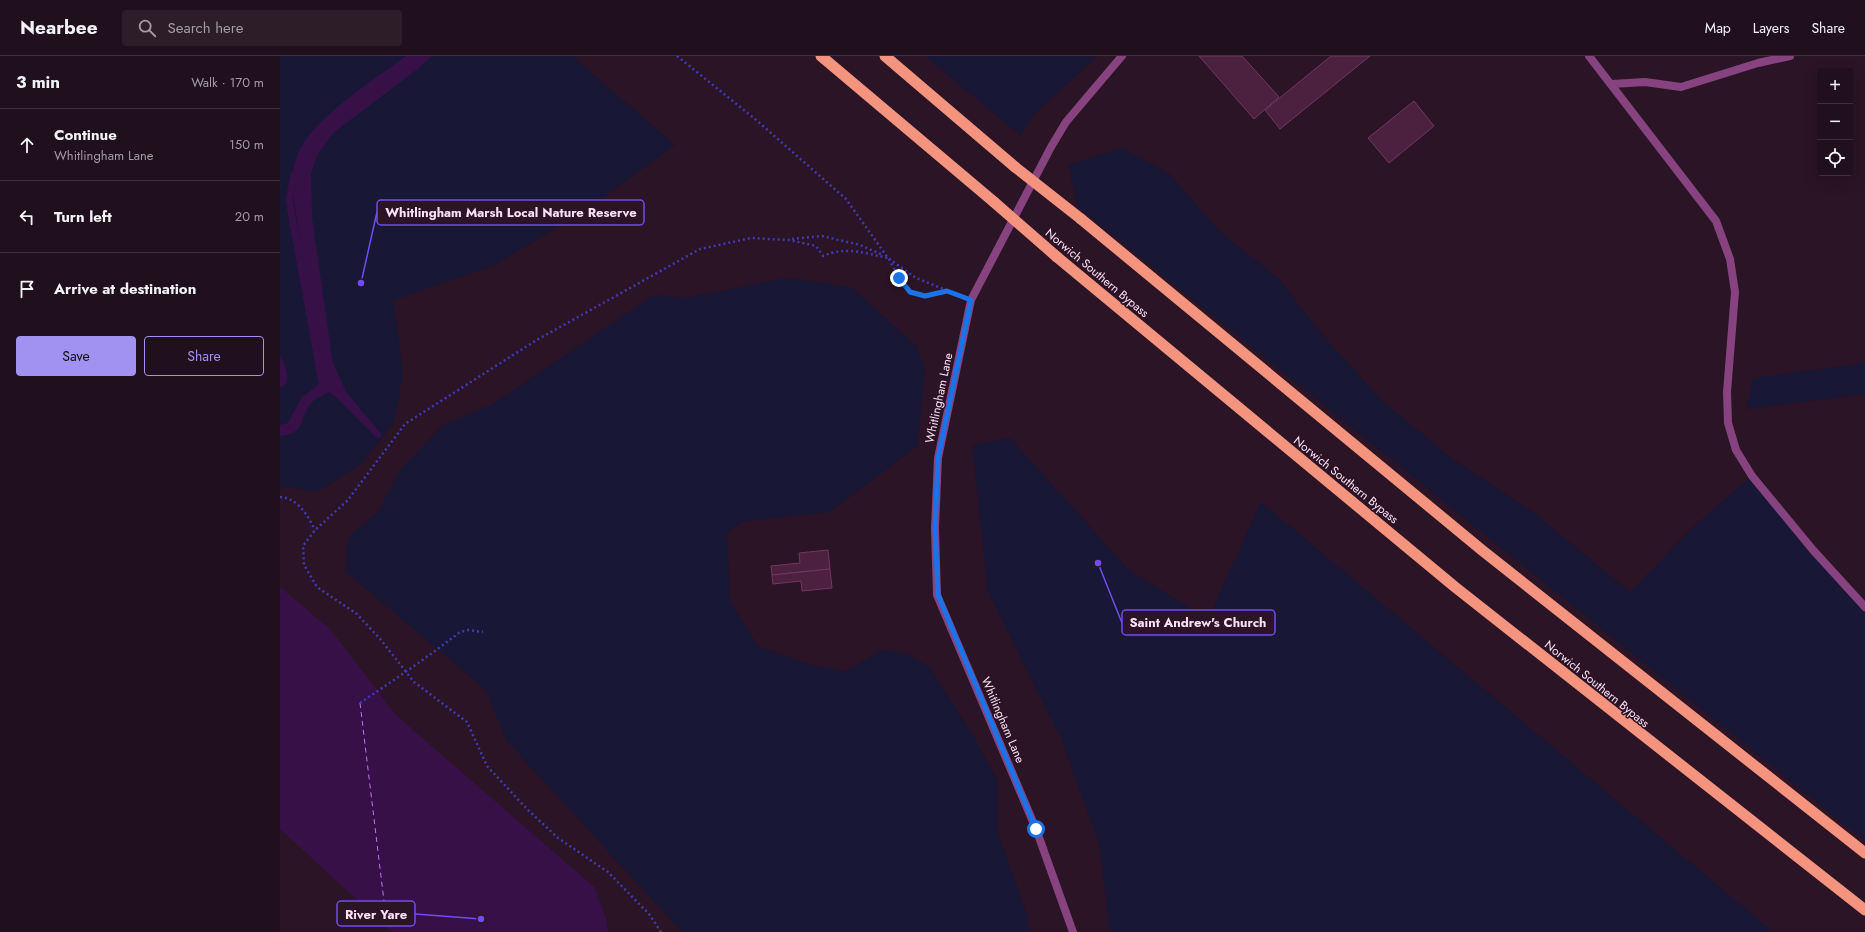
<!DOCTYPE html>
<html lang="en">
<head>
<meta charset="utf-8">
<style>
  body { margin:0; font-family:Jost,sans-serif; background:#2d1d29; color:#f1f3f6 }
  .controls { position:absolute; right:12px; top:12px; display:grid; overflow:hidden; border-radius:4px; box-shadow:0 4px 16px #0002 }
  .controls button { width:36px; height:36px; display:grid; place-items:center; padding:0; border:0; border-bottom:1px solid #3d2f3b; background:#200f1c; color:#f1f3f6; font:20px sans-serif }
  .stop { position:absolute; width:12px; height:12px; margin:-9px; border:3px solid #1a73e8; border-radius:50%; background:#fff }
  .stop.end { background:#1a73e8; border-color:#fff; box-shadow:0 1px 4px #0008 }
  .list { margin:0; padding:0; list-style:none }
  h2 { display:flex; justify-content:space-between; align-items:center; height:52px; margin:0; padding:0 16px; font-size:17px }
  h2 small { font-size:13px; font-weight:400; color:#a29ca3 }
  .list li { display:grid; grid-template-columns:26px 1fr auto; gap:12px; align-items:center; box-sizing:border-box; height:72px; padding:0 16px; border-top:1px solid #3d2f3b }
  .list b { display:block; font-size:15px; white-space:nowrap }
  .list p { margin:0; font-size:13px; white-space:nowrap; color:#a29ca3 }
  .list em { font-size:13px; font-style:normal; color:#a29ca3 }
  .actions { display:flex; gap:8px; padding:12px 16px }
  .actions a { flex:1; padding:9px 0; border:1px solid #a192f2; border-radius:4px; text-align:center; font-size:14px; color:#a192f2 }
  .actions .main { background:#a192f2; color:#111 }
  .icon { flex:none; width:22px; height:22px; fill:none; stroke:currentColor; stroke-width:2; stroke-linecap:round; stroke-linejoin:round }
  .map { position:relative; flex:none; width:1585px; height:876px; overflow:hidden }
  header { display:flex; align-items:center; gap:24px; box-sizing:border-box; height:56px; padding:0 20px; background:#200f1c; border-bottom:1px solid #3d2f3b }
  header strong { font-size:19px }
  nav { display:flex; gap:22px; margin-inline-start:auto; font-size:14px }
  .search { width:280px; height:36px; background:#2d1d29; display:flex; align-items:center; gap:10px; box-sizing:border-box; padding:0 14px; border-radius:4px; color:#a29ca3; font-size:15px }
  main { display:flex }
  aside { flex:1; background:#200f1c }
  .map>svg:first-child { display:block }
  .green { fill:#181735 }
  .water { fill:#381048 }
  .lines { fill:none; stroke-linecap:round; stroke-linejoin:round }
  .stream { stroke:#381048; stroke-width:7 }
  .ferry { stroke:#ba77f4; stroke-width:1; stroke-dasharray:5 4; stroke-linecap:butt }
  .building { fill:#4b213f; stroke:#753563 }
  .path { stroke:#3d3bb5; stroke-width:2.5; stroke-dasharray:2 3; stroke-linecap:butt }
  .service { stroke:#86437f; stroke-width:8 }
  .minor { stroke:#86437f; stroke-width:8 }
  .trunk { stroke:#f4947e; stroke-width:11 }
  .trunk-bridge { stroke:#f4947e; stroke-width:11 }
  .route { stroke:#1a73e8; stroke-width:5 }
  .labels { text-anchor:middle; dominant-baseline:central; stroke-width:3; stroke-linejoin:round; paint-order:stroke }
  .street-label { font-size:12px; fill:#fde0f7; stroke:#2b1425 }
  .leader { fill:none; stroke:#6f4df0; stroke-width:1.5 }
  .callout-dot { fill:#6f4df0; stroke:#2b1425; stroke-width:1.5 }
  .callout { fill:#2b1425; stroke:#6f4df0; stroke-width:1.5 }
  .callout-label { font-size:13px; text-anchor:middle; font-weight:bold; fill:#fde0f7 }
</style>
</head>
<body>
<header>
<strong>Nearbee</strong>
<div class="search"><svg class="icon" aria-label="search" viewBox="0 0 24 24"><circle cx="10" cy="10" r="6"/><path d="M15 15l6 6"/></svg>Search here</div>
<nav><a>Map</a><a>Layers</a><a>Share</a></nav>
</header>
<main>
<aside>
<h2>3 min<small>Walk · 170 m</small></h2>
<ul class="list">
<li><svg class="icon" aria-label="ahead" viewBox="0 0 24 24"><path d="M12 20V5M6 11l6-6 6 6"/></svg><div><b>Continue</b><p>Whitlingham Lane</p></div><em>150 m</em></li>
<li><svg class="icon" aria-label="left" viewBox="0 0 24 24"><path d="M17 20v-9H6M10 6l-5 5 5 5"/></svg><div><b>Turn left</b></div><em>20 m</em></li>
<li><svg class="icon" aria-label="arrive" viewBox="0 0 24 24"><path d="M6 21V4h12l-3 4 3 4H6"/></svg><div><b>Arrive at destination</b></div></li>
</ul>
<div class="actions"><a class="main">Save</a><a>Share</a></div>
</aside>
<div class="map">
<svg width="1585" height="876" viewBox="0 0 1585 876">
  <rect width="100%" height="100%" fill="#2b1425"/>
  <g class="green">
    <path d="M0,0h292l103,89 -90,66 -92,55 -100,34 10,72 -9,51 -34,42 -43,27 -37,-6z"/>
    <path d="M645,0h173l-65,59 -12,21z"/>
    <path d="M841,92l49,26 50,58 60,48 41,53 60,67 69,57 83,55 97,80 65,-67 57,-49 113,131v234l-787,-634 -10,-42z"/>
    <path d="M507,222l64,9 66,60 8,23 -8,76 -87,66 -85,9 -18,11 3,69 28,45 56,20 32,5 37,-21 24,4 22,13 39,60 29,52v52l29,80 3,21h-347l-175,-191 -21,-51 -141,-119 4,-35 28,-23 25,-45 41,-43 48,-20 163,-110 32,3z"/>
    <path d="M1585,307v31l-119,15 8,-31z"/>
    <path d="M730,382l119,132 79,49 53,-117 512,430h-663l-11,-89 -38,-104 -73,-147 -16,-147z"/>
  </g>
  <g class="water">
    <path d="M126,0h26l-13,12 -86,65 -16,22 -6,19 1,43 21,147 14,29 35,42 -4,4 -42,-42 -7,-5c-5,3 -13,6 -17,10 -14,15 -4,31 -32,34v-11l8,-2 14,-26 19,-14 -29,-196c0,-12 2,-25 7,-36 17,-35 75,-71 107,-95z"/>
    <path d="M0,299c5,10 9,18 6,29l-6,4z"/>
    <path d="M0,531l50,42 66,86 198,172 12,31 2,14h-216l-112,-103z"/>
  </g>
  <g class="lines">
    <path class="stream" d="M14,119l-5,25 33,183"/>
    <path class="ferry" d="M80,647l27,223"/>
  </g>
  <g class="building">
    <path d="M919,0h43l37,41 -25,22z"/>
    <path d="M1051,0h39l-90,73 -15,-19z"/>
    <path d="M1134,45l20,25 -45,37 -21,-25z"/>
    <path d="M548,494l2,19 -58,6 -1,-9 29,-3 -1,-10z"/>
    <path d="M550,513l2,19 -30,3 -1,-10 -28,3 -1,-9z"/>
  </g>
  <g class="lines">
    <g class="path">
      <path d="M397,0l78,63 91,80 42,59 28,20 40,16"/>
      <path d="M512,183l30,-3 38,9 23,10"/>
      <path d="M609,203c8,15 16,36 36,37 7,0 15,-3 22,-5"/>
      <path d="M0,441c18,1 28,19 35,33"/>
      <path d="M80,647c34,-23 68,-46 100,-71l8,-2 15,2"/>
      <path d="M381,876l-12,-18 -41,-42 -50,-34 -31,-29 -40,-43 -20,-44 -53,-40 -33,-42 -24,-26 -40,-27 -13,-22 -1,-19 12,-16 32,-29 58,-77 130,-83 165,-92 51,-11 38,2 27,6 7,10c23,-10 41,-3 65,2"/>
    </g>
    <g class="service">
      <path d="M1309,0l127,165 14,38 5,33 -8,100 1,31 8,27 16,26 61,74 52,57"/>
      <path d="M1332,28l33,-2 36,5 77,-24 32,-7"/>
    </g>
    <path class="minor" d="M793,876l-37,-103 -99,-234 -2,-67 3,-70 33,-158 80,-153 15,-25 56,-66"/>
    <g class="trunk">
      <path d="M541,0l173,146"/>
      <path d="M605,0l130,111"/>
      <path d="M801,163l402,332 382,302"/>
      <path d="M777,201l398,330 410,323"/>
    </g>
    <g class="trunk-bridge">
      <path d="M735,111l66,52"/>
      <path d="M714,146l63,55"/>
    </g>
  </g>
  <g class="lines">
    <path class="route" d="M619,222l11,14 15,4 22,-5 24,9 -33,158 -3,70 3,67 98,234"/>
  </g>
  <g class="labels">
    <g class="street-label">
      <text transform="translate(817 217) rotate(40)">Norwich Southern Bypass</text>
      <text transform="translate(659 342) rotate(-78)">Whitlingham Lane</text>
      <text transform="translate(1066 424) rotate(39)">Norwich Southern Bypass</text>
      <text transform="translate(1317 628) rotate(39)">Norwich Southern Bypass</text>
      <text transform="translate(723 664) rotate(67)">Whitlingham Lane</text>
    </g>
  </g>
  <path class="leader" d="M81 227L97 156M818 507L842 567M201 863L135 858"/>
  <g class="callout-dot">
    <circle cx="81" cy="227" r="4"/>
    <circle cx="818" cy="507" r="4"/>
    <circle cx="201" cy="863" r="4"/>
  </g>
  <g class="callout">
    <rect x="97" y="144" width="267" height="25" rx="4"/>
    <rect x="842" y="554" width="153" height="25" rx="4"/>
    <rect x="57" y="845" width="78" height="25" rx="4"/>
  </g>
  <g class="callout-label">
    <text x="231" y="161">Whitlingham Marsh Local Nature Reserve</text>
    <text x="918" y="571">Saint Andrew's Church</text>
    <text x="96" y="863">River Yare</text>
  </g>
</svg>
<div class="controls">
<button>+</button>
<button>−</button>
<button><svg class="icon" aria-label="locate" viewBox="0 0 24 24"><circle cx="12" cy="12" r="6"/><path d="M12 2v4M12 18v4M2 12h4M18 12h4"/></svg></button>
</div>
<div class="stop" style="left:756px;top:773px"></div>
<div class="stop end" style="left:619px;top:222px"></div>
</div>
</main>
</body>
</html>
